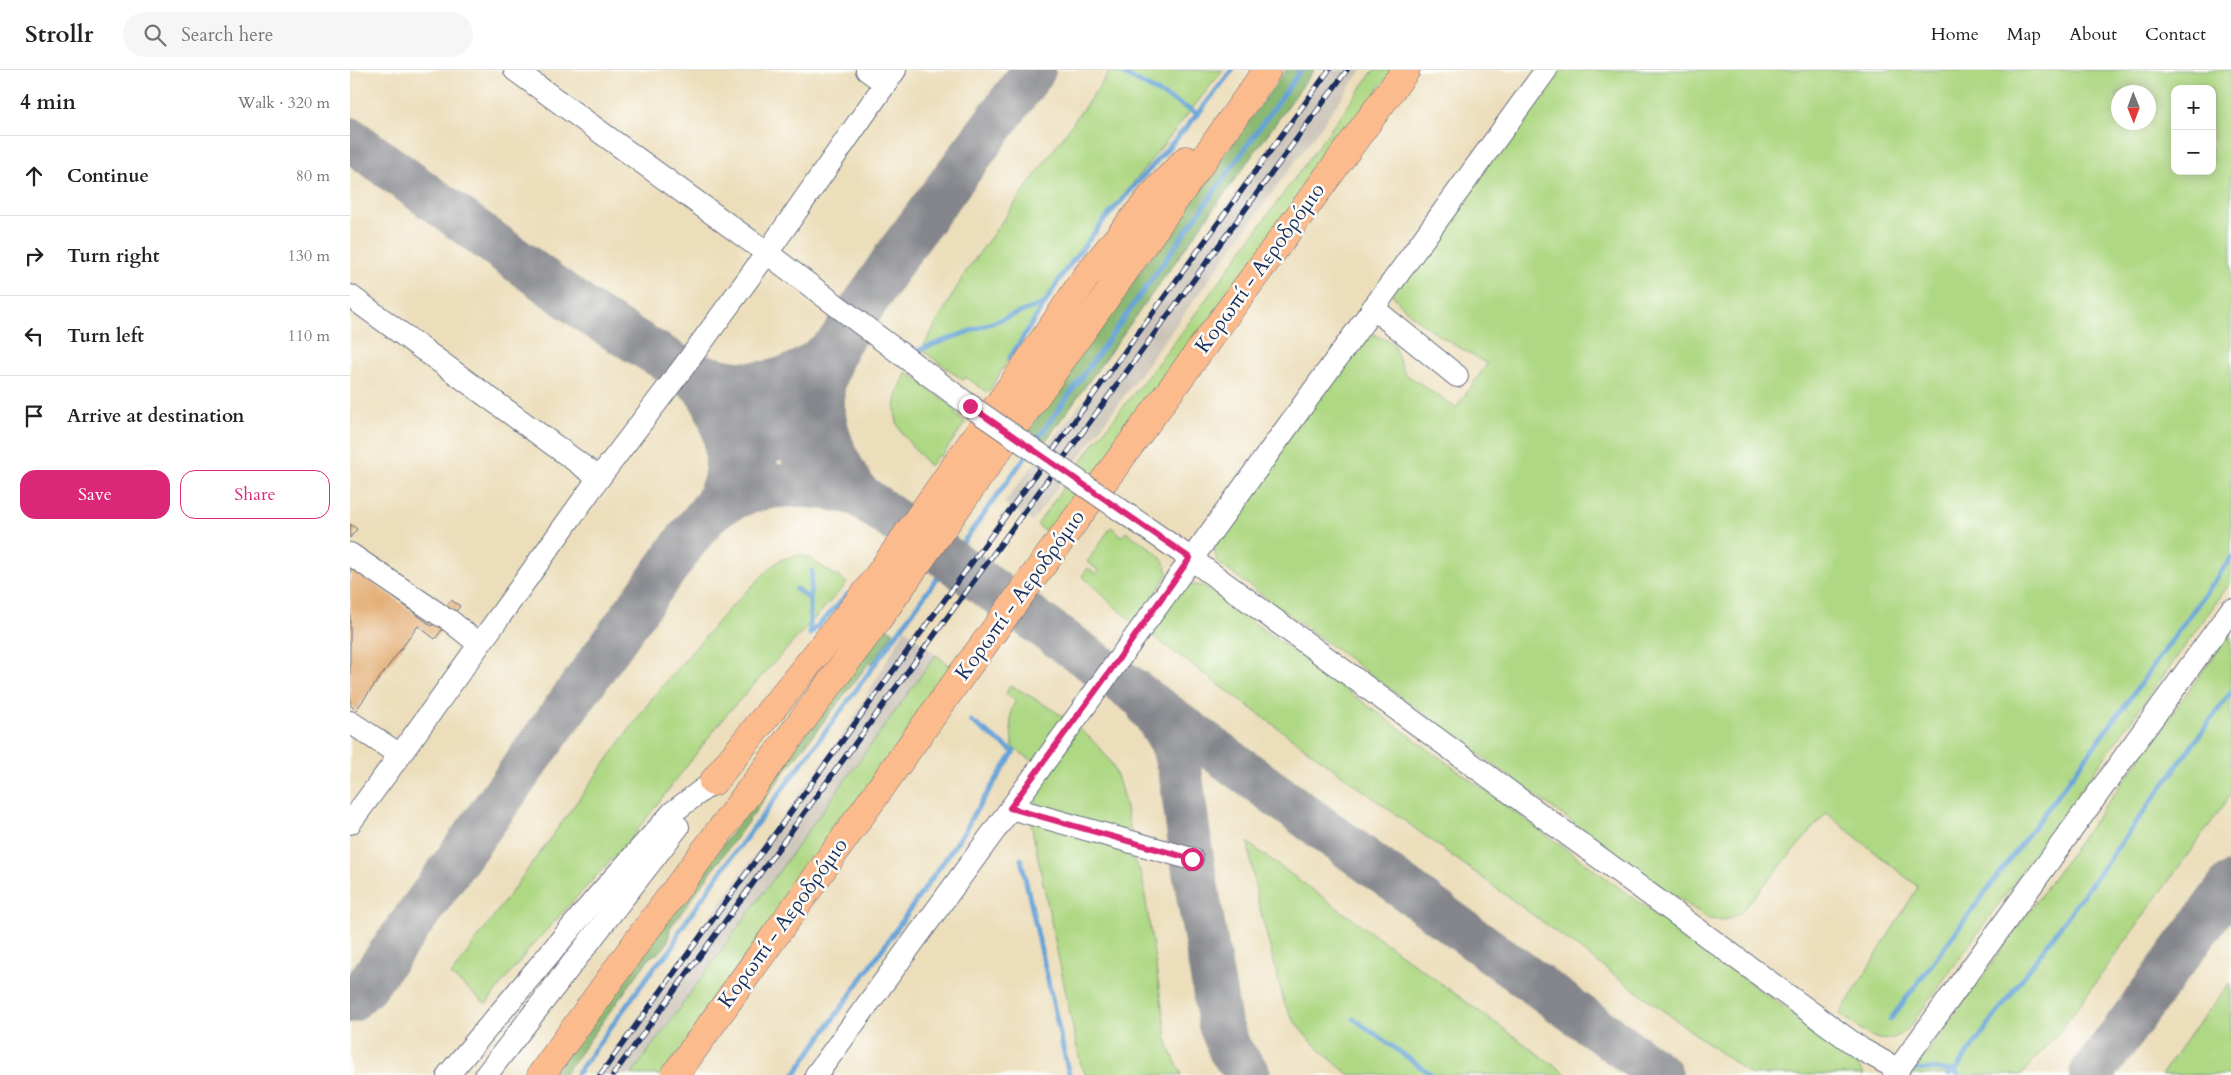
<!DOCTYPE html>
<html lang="en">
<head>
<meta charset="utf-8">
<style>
  body { margin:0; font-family:Cardo,serif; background:#f6f6f6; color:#202124 }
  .controls { position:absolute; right:15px; top:15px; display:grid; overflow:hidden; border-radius:10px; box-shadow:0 2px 12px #0003 }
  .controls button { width:45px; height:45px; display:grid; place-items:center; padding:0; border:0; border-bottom:1px solid #e0e0e0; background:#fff; color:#202124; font:25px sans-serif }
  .compass { position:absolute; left:1761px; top:15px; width:45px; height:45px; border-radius:50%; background:#fff; box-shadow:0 2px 12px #0003; rotate:179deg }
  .stop { position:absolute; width:15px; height:15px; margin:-11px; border:4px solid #db2777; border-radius:50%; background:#fff }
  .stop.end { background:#db2777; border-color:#fff; box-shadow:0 1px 5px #0008 }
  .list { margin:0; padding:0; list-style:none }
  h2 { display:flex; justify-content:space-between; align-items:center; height:65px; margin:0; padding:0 20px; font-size:21px }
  h2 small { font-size:16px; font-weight:400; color:#757577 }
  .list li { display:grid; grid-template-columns:32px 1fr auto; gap:15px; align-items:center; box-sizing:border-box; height:80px; padding:0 20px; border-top:1px solid #e0e0e0 }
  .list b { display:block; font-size:19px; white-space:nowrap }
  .list em { font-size:16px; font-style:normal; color:#757577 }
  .actions { display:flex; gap:10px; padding:15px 20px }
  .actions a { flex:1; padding:11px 0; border:1px solid #db2777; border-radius:15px; text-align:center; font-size:18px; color:#db2777 }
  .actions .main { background:#db2777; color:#fff }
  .icon { flex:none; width:28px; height:28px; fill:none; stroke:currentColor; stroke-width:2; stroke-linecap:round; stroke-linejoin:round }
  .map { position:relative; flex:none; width:1881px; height:1005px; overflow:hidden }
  header { display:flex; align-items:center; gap:30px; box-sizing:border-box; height:70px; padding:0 25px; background:#fff; border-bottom:1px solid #e0e0e0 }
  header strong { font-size:24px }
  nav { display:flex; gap:28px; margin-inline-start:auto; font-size:18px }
  .search { width:350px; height:45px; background:#f6f6f6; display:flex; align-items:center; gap:12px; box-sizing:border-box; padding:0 18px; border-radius:28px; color:#757577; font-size:19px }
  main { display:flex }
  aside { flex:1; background:#fff }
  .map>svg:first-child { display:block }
  .industrial { fill:#cbc3b8 }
  .green { fill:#afd884; stroke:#658471; fill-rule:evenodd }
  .forest { fill:#8bb872; stroke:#537468 }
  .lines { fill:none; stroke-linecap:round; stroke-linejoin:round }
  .stream { stroke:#65a3d7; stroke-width:5 }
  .taxiway { stroke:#84868c; stroke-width:44 }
  .building { fill:#e2ab71 }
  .minor-casing { stroke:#646c7f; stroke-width:24 }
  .highway-casing { stroke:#646c7f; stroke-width:29 }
  .minor { stroke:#fff; stroke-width:22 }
  .highway { stroke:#fbbb8d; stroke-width:28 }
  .rail-casing { stroke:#1b2f5e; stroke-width:5.5 }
  .rail { stroke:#fdfcf7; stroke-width:4; stroke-dasharray:11; stroke-linecap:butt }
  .minor-bridge-casing { stroke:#646c7f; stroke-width:24; stroke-linecap:butt }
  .minor-bridge { stroke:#fff; stroke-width:22 }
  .route { stroke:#db2777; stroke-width:6 }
  .labels { text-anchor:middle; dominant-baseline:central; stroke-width:5; stroke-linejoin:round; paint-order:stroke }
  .street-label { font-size:21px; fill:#1b2f5e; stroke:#fdfcf7 }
</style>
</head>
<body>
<header>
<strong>Strollr</strong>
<div class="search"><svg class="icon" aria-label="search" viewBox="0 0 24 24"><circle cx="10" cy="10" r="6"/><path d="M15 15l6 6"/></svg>Search here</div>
<nav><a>Home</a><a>Map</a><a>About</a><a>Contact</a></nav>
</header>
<main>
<aside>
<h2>4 min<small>Walk · 320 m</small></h2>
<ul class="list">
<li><svg class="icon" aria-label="ahead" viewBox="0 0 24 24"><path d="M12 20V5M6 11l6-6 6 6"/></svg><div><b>Continue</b></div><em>80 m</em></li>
<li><svg class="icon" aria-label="right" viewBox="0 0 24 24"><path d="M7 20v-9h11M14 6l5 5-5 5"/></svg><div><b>Turn right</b></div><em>130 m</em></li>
<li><svg class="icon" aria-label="left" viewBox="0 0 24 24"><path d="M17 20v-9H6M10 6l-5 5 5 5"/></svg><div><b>Turn left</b></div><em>110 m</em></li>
<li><svg class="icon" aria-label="arrive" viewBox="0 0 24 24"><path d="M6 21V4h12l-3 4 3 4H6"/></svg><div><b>Arrive at destination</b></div></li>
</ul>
<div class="actions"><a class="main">Save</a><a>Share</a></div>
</aside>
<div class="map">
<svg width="1881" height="1005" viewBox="0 0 1881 1005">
  <rect width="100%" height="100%" fill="#fdfcf7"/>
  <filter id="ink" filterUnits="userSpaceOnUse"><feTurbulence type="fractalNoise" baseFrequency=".02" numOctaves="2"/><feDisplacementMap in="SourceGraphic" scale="10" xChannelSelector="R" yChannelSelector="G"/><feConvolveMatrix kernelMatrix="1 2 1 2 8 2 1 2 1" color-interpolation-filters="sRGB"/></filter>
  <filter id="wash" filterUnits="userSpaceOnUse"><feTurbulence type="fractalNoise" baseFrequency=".0096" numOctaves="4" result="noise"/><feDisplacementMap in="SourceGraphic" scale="20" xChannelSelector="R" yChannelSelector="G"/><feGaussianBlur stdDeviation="1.12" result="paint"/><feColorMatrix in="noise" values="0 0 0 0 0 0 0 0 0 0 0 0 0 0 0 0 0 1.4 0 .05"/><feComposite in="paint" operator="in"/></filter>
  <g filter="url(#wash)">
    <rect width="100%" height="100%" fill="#ecdebb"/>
    <g class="industrial">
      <path d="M976,0h36l-330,452 -28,-19 52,-69 48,-59z"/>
      <path d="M555,559l31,26 -305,420h-35l256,-354z"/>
    </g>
    <g class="green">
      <path d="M761,0h112l-161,202 -74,121 -22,-16 -3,3 -40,-29v-4l42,-74z"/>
      <path d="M1024,0h18l-285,390 -59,73 -11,-8 56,-80 84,-106z"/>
      <path d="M1205,0h676v512l-322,446c-28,25 -43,4 -69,-14l78,-127 -92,-74 -84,98c-11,9 -19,10 -33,8l-69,-47 -423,-310 -3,-16 149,-216 30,13 11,30 52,35 31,-44c-33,-21 -74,-39 -96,-72zM1825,19h37v82h-37zM1768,22h30v30h-30z"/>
      <path d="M557,302l51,38 -3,4 10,9 -24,34 -3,-2 -8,11c-32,-35 -47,-47 -23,-94z"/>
      <path d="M761,457l11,9 4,-4c17,12 39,21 42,42l-33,51 -53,-49 6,-8 7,6 3,-4 -11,-8z"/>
      <path d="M448,485l9,2 40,26 -121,132 -94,122 -102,111 -44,56 -35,-29 202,-278 74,-86 43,-43 10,-8z"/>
      <path d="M835,514l18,2 651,472 10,17h-113l-604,-443z"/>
      <path d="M1881,562v163l-167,231 -43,49h-110z"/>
      <path d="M586,585l17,13 -291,407h-31z"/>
      <path d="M660,615c33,18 87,48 104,84 9,19 13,47 18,67l-93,-29c-9,-12 -3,-28 -1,-43l-25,-16c-1,-13 -6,-37 3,-47l-10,-7z"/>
      <path d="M680,749l93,32 14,13 5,12 26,170 14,29h-96l-6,-13z"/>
      <path d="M898,773l319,232h-218c-25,-22 -52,-41 -65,-73l-27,-105z"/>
      <path d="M1881,913v92h-70l29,-41z"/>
    </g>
    <g class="forest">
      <path d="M936,0h28l-269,372 -16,-12 48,-72z"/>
      <path d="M535,556l9,6 -22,32 -3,-1 -86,111 -113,154c-1,16 -5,23 -20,29l-86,118h-12z"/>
    </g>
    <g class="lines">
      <g class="stream">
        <path d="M767,0l81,44"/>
        <path d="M695,233l19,-31 41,-53 93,-105 34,-44"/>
        <path d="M561,283l134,-50 -36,56"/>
        <path d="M684,374l267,-374"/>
        <path d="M446,519l14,10 2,-28"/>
        <path d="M460,529v35l38,-40"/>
        <path d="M671,789l48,216"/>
        <path d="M1004,949l78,56"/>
        <path d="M1540,950l235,-315 106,-147"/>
        <path d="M1557,1000l24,-1 24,2 -7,4"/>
        <path d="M226,1005l80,-110 15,-15 9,-20 45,-64 118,-158 185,-255"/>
        <path d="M444,1005l173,-247 3,-8 44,-68 -43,-31"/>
        <path d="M1608,1005l-3,-4 276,-379"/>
      </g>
      <g class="taxiway">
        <path d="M0,69l245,178 87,52 94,61 82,64 269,192 534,389"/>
        <path d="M487,275c-5,13 -12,27 -14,41 -3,39 13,77 35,108 -50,-11 -100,-16 -144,15 3,-8 7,-17 10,-25 8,-31 -1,-72 -21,-97 -5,-7 -14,-12 -21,-18 36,14 77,22 114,5 15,-6 28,-18 41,-29z"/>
        <path d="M799,638l6,7 18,31 8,31 11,82 28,165 10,26 19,25"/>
        <path d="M0,931l17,-16 318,-443 91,-112 61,-85 59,-89 138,-186"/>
        <path d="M1741,1005l140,-191"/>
      </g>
    </g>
    <g id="blocks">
      <g class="building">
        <path d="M0,454l7,5 -7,9z"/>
        <path d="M0,495l82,61 19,-26 9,6 -25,33 -17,-13 -62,84 -6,-5z"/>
      </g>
    </g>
  </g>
  <g filter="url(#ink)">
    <use href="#blocks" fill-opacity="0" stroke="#646c7f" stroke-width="1"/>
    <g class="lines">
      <defs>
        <g id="minor">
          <path d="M165,0l252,183 203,153"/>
          <path d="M517,0l18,13"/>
          <path d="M0,226l249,182"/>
          <path d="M1023,238l84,68"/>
          <path d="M769,439l71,49 671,491 36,20"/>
          <path d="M0,484l90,61"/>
          <path d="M99,550l30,24"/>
          <path d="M0,652l50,33 199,-277 83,-109 85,-116 128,-183"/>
          <path d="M0,753l50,-68"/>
          <path d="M842,789l-181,-51 535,-738"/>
          <path d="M98,1005l149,-178 76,-85 40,-30"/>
          <path d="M136,1005l192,-248"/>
          <path d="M466,1005l195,-267"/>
          <path d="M1544,1005l337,-465"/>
        </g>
        <g id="highway">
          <path d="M363,712l155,-192 157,-223 60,-89 68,-83 33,-35"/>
          <path d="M191,1005l101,-140 236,-316 389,-549"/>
          <path d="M325,1005l287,-401 444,-604"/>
        </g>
      </defs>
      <use href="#minor" class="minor-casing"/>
      <use href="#highway" class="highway-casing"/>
      <use href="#minor" class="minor"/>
      <use href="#highway" class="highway"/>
      <defs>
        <g id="rail">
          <path d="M250,1005l729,-1005"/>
          <path d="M263,1005l734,-1005"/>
        </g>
      </defs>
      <use href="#rail" class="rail-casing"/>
      <use href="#rail" class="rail"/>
      <defs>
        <path id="minor-bridge" d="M620,336l149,103"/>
      </defs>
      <use href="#minor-bridge" class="minor-bridge-casing"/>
      <use href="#minor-bridge" class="minor-bridge"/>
    </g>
  </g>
  <g class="lines" filter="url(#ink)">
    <path class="route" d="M620,336l220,152 -82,116 -98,134 182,51"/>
  </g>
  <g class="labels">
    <g class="street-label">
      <text transform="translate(910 198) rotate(-54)">Κορωπί - Αεροδρόμιο</text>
      <text transform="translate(670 525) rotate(-54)">Κορωπί - Αεροδρόμιο</text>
      <text transform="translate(433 853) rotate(-54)">Κορωπί - Αεροδρόμιο</text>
    </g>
  </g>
</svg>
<div class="controls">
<button>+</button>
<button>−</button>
</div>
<svg class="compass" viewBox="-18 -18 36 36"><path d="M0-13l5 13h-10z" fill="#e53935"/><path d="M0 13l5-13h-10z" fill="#757577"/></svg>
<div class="stop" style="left:842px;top:789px"></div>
<div class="stop end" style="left:620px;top:336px"></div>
</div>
</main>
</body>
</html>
